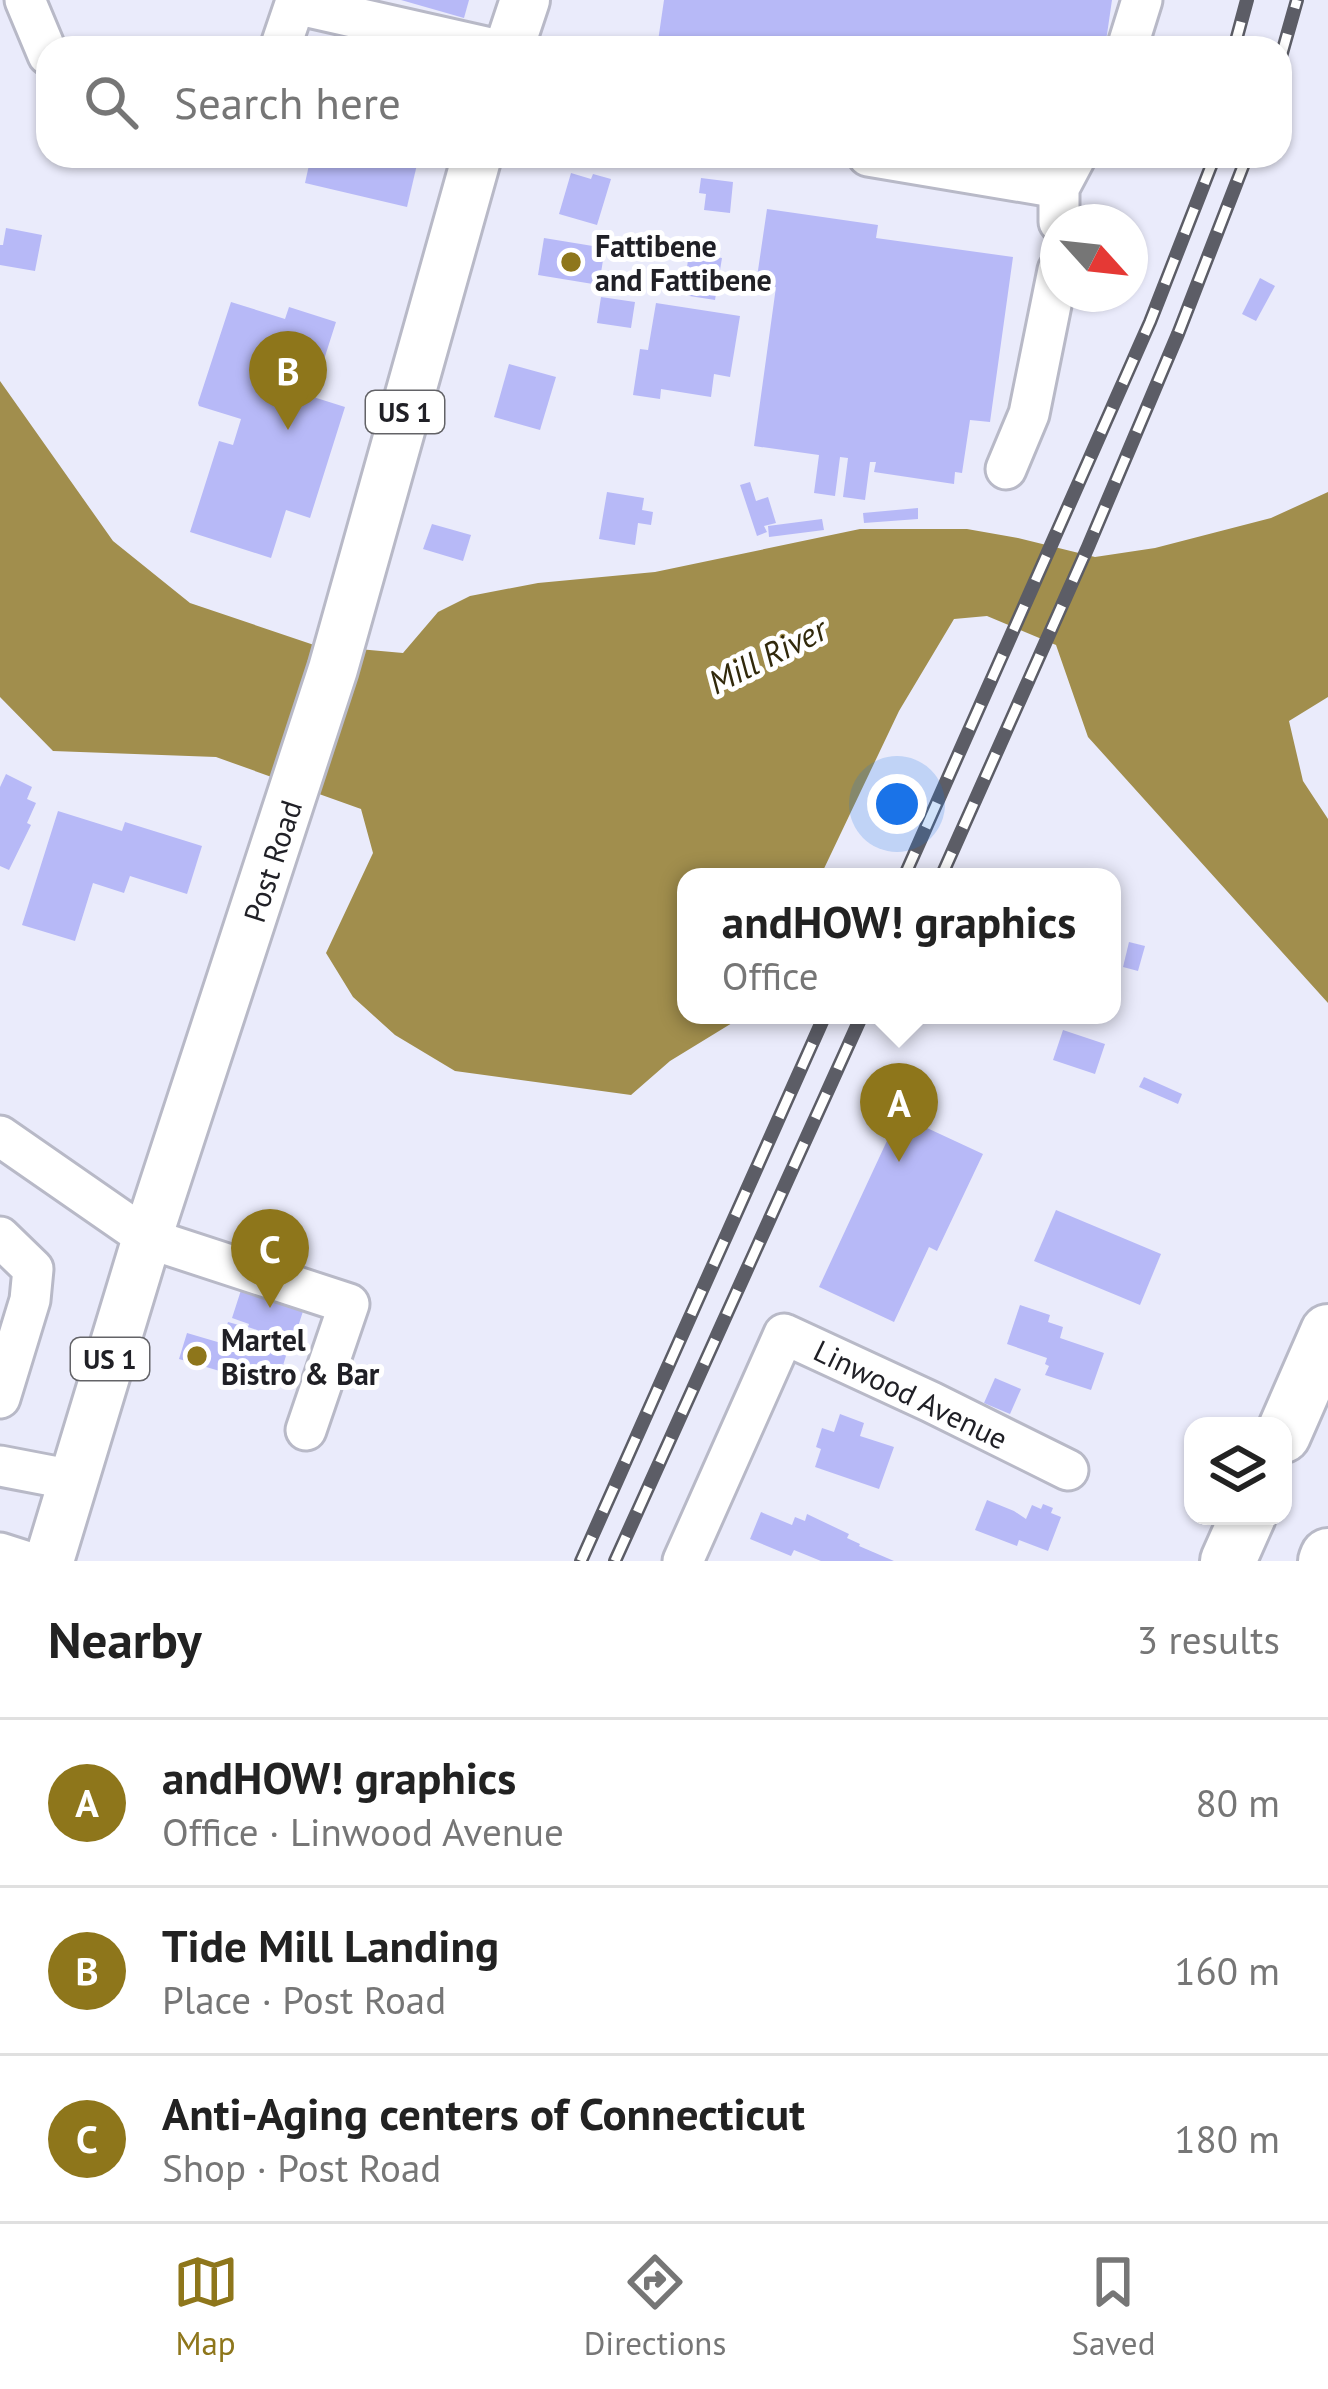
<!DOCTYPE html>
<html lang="en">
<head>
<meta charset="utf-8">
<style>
  body { margin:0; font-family:"PT Sans",sans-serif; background:#f2f2f2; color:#222 }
  .controls { position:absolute; right:36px; bottom:36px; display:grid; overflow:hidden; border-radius:24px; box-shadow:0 3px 9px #0004 }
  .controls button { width:108px; height:108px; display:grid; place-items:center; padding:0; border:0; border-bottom:3px solid #e0e0e0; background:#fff; color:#222; font:60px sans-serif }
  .compass { position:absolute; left:1040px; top:204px; width:108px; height:108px; border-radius:50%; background:#fff; box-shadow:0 3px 9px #0004; rotate:117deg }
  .you { position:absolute; left:897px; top:804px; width:42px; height:42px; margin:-30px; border:9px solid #fff; border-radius:50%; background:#1a73e8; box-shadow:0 0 0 18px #1a73e833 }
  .badge { display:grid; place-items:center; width:78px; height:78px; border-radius:50%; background:#8e761b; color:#fff; font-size:39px; font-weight:700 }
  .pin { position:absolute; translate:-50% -99px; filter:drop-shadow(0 3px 6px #0008) }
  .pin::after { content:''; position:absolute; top:63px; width:42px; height:36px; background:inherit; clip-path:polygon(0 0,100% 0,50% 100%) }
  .popup { position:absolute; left:677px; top:868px; width:444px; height:156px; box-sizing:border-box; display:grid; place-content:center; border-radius:24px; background:#fff; filter:drop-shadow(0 3px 9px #0005); font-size:39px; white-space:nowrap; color:#767676 }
  .popup b { font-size:45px; color:#222 }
  .popup::after { content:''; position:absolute; left:50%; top:100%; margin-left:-24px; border:24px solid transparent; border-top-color:#fff }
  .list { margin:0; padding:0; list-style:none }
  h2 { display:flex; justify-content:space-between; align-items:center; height:156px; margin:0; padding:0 48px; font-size:51px }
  h2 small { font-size:39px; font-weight:400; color:#767676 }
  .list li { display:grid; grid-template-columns:78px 1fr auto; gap:36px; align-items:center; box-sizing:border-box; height:168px; padding:0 48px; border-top:3px solid #e0e0e0 }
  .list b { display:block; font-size:45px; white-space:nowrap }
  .list p { margin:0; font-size:39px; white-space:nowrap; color:#767676 }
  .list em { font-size:39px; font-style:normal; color:#767676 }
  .icon { flex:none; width:66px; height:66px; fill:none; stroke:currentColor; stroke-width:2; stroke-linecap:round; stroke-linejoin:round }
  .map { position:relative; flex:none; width:1328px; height:1561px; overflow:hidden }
  .search { position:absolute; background:#fff; box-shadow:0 3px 9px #0004; left:36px; right:36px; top:36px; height:132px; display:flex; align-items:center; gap:30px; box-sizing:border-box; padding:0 42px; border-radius:36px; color:#767676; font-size:45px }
  .sheet { height:660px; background:#fff }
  nav { display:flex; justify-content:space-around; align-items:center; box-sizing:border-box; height:168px; border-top:3px solid #e0e0e0; background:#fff; font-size:33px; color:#767676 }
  nav a { display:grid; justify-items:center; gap:6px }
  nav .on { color:#8e761b }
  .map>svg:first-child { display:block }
  .water { fill:#a18e4d }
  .building { fill:#b7b9f7 }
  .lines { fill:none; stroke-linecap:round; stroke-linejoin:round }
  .minor-casing { stroke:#b8b9c7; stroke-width:45 }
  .major-casing { stroke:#b8b9c7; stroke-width:54 }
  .highway-casing { stroke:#b8b9c7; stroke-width:60 }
  .minor { stroke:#fff; stroke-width:39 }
  .major { stroke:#fff; stroke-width:48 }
  .highway { stroke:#fff; stroke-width:54 }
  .rail-casing { stroke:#5c5d66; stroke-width:14 }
  .rail { stroke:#fff; stroke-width:9; stroke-dasharray:27; stroke-linecap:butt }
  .poi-dot { fill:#8e761b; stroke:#fff; stroke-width:4.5 }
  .labels { text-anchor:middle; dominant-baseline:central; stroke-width:10; stroke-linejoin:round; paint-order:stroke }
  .shield { fill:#fff; stroke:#636367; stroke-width:3 }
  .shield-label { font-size:27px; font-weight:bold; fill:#202026 }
  .poi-label { font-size:30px; font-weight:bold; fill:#202026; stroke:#fff; text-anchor:start }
  .street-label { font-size:30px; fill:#202026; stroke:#fff }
  .water-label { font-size:33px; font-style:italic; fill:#31290b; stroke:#fff }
</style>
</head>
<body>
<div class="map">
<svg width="1328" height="1561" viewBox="0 0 1328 1561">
  <rect width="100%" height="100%" fill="#eaebfb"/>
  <path class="water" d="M0,381l113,160 77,62 124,42 89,8 35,-41 32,-16 68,-13 117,-11 205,-43h107l51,9 77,19 60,-9 116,-30 57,-26v205l-39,24 14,60 25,38v184l-240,-266 -32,-92 -69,-29 -33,3 -55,92 -79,166h-134v138h54l-3,5 -67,41 -39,34 -176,-24 -60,-36 -42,-38 -27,-44 47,-100 -12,-44 -145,-52 -163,-6 -53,-54z"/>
  <g class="building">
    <path d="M401,0h68l-5,18z"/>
    <path d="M664,0h448l-7,48h-448z"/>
    <path d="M311,156h108l-12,51 -102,-24z"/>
    <path d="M571,173l20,6 2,-5 18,5 -14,46 -38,-11z"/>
    <path d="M701,178l32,4 -3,31 -26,-3 2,-16 -7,-1z"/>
    <path d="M767,209l111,16 -2,13 137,19 -23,165 -20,-2 -8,53 -7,-1 -1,12 -80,-12 2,-10h-6l-5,38 -22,-3 5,-39 -8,-1 -5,39 -21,-3 5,-38 -65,-9 22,-159 -20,-3z"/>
    <path d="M6,228l36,7 -7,36 -35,-6v-20h3z"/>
    <path d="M544,238l61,10 -6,37 -61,-10z"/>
    <path d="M689,253l33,5 -7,42 -32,-5z"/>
    <path d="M1260,278l15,8 -19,35 -14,-7z"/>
    <path d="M601,297l34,5 -4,26 -34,-5z"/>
    <path d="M231,302l54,17 4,-12 47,15 -16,50 -6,-2 -7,25 38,12 -35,111 -24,-8 -15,48 -81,-26 29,-91 14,4 8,-26 -42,-13 -1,-3z"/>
    <path d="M656,303l84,13 -10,61 -16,-3 -3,23 -50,-8 -1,10 -27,-4 7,-46 8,1z"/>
    <path d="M509,364l47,13 -16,53 -46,-13z"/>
    <path d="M750,482l6,19 12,-4 8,26 -12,3 3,6 -10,4 -17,-51z"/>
    <path d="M607,492l37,6 -2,12 11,2 -2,13 -13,-2 -3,22 -36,-6z"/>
    <path d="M918,508v11l-54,4 -1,-10z"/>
    <path d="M822,519l2,11 -55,7 -1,-11z"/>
    <path d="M432,524l39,11 -8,26 -40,-12z"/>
    <path d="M6,774l26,13 -5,12 9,4 -9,20 4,2 -22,45 -9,-4v-79z"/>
    <path d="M58,811l64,20 3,-9 77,24 -15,48 -57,-18 -6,17 -31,-10 -18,58 -53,-16z"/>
    <path d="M1129,942l16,4 -7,25 -15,-4z"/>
    <path d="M1063,1030l42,14 -10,30 -42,-14z"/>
    <path d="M1144,1077l38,17 -4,10 -39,-17z"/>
    <path d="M899,1115l84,39 -46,97 -8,-4 -35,75 -75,-35z"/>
    <path d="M1056,1210l105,44 -21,51 -106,-44z"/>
    <path d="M243,1284l64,15 -14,43 -45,-15 1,-3 -17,-6z"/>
    <path d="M1020,1305l30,10 -2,7 15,5 -3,11 44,15 -13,37 -46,-15 4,-9 -4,-2 2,-6 -40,-14z"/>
    <path d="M228,1322l18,5 -1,3 45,13 -10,32 -12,-4 -4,13 -85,-25 8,-26 34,10z"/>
    <path d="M995,1378l26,11 -11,25 -26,-11z"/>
    <path d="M840,1414l24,9 -4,13 34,11 -15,42 -64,-22 6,-18 -5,-2 6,-19 12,4z"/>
    <path d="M987,1500l27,11 12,8 6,-14 9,4 2,-5 10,4 -2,5 10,4 -13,34 -29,-11 -2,6 -42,-16z"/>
    <path d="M761,1512l31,13 3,-8 10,4 2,-7 42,20 -2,4 13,6 -1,2 35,15h-73l-27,-11 -3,6 -41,-17z"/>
  </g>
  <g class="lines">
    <defs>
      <g id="minor">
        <path d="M25,0l23,55"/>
        <path d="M280,48l15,-44 195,44"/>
        <path d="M1127,48l15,-48"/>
        <path d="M868,156l191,32"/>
        <path d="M1059,222v-34l17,-32"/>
        <path d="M1006,469l23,-55 29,-144"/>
        <path d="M0,1136l147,102 202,66 -43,126"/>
        <path d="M0,1237l33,32 -3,31 -30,98"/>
        <path d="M0,1466l73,14"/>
        <path d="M0,1553l25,8"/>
        <path d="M683,1561l101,-227 147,68 137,68"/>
      </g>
      <g id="major">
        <path d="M509,48l16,-48"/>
        <path d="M49,1561l98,-323 186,-569 144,-513"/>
      </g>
      <g id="highway">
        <path d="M1283,1435l45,-103"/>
        <path d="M1228,1561l20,-45"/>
        <path d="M1326,1561l2,-5"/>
      </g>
    </defs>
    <use href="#minor" class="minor-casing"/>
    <use href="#major" class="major-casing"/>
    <use href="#highway" class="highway-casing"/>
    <use href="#minor" class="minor"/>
    <use href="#major" class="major"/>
    <use href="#highway" class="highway"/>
    <defs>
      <g id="rail">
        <path d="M1234,48l13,-48"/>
        <path d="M1280,60l17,-60"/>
        <path d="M904,877l246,-555 65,-166"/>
        <path d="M941,877l147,-330 90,-213 69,-178"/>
        <path d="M581,1561l244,-546"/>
        <path d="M615,1561l247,-546"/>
      </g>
    </defs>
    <use href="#rail" class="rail-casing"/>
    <use href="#rail" class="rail"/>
  </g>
  <g class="poi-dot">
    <circle cx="571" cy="262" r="12"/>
    <circle cx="197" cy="1356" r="12"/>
  </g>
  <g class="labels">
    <g class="shield">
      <rect x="366" y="391" width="78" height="42" rx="9"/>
      <rect x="71" y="1338" width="78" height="42" rx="9"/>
    </g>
    <g class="shield-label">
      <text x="405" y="412">US 1</text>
      <text x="110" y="1359">US 1</text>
    </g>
    <g class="poi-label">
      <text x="595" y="245">Fattibene<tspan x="595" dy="34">and Fattibene</tspan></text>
      <text x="221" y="1339">Martel<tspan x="221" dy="34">Bistro &amp; Bar</tspan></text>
    </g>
    <g class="street-label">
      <text transform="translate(272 861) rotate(-72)">Post Road</text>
      <text transform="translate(911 1394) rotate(26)">Linwood Avenue</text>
    </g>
    <g class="water-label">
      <text transform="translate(767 655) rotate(-27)">Mill River</text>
    </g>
  </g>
</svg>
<div class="controls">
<button><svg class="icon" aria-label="layers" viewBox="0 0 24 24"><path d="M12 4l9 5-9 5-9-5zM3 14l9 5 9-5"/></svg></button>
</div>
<svg class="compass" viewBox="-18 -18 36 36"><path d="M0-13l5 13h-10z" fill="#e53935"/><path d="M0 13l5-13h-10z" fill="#767676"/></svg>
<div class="you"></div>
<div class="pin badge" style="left:899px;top:1162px">A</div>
<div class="popup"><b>andHOW! graphics</b>Office</div>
<div class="pin badge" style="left:288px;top:430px">B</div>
<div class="pin badge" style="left:270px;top:1308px">C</div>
<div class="search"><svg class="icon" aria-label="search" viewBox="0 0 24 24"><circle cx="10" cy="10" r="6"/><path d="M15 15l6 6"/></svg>Search here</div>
</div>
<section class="sheet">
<h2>Nearby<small>3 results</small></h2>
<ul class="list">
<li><span class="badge">A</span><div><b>andHOW! graphics</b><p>Office · Linwood Avenue</p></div><em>80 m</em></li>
<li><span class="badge">B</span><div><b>Tide Mill Landing</b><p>Place · Post Road</p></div><em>160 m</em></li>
<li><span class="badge">C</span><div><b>Anti-Aging centers of Connecticut</b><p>Shop · Post Road</p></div><em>180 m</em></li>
</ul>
</section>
<nav>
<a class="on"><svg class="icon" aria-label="map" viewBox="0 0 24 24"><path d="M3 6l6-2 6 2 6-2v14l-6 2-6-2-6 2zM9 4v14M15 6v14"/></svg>Map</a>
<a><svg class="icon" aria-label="directions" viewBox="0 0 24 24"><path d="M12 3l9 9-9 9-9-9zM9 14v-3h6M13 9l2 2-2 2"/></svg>Directions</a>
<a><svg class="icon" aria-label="saved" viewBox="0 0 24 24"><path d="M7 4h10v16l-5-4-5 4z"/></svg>Saved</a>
</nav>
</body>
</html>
